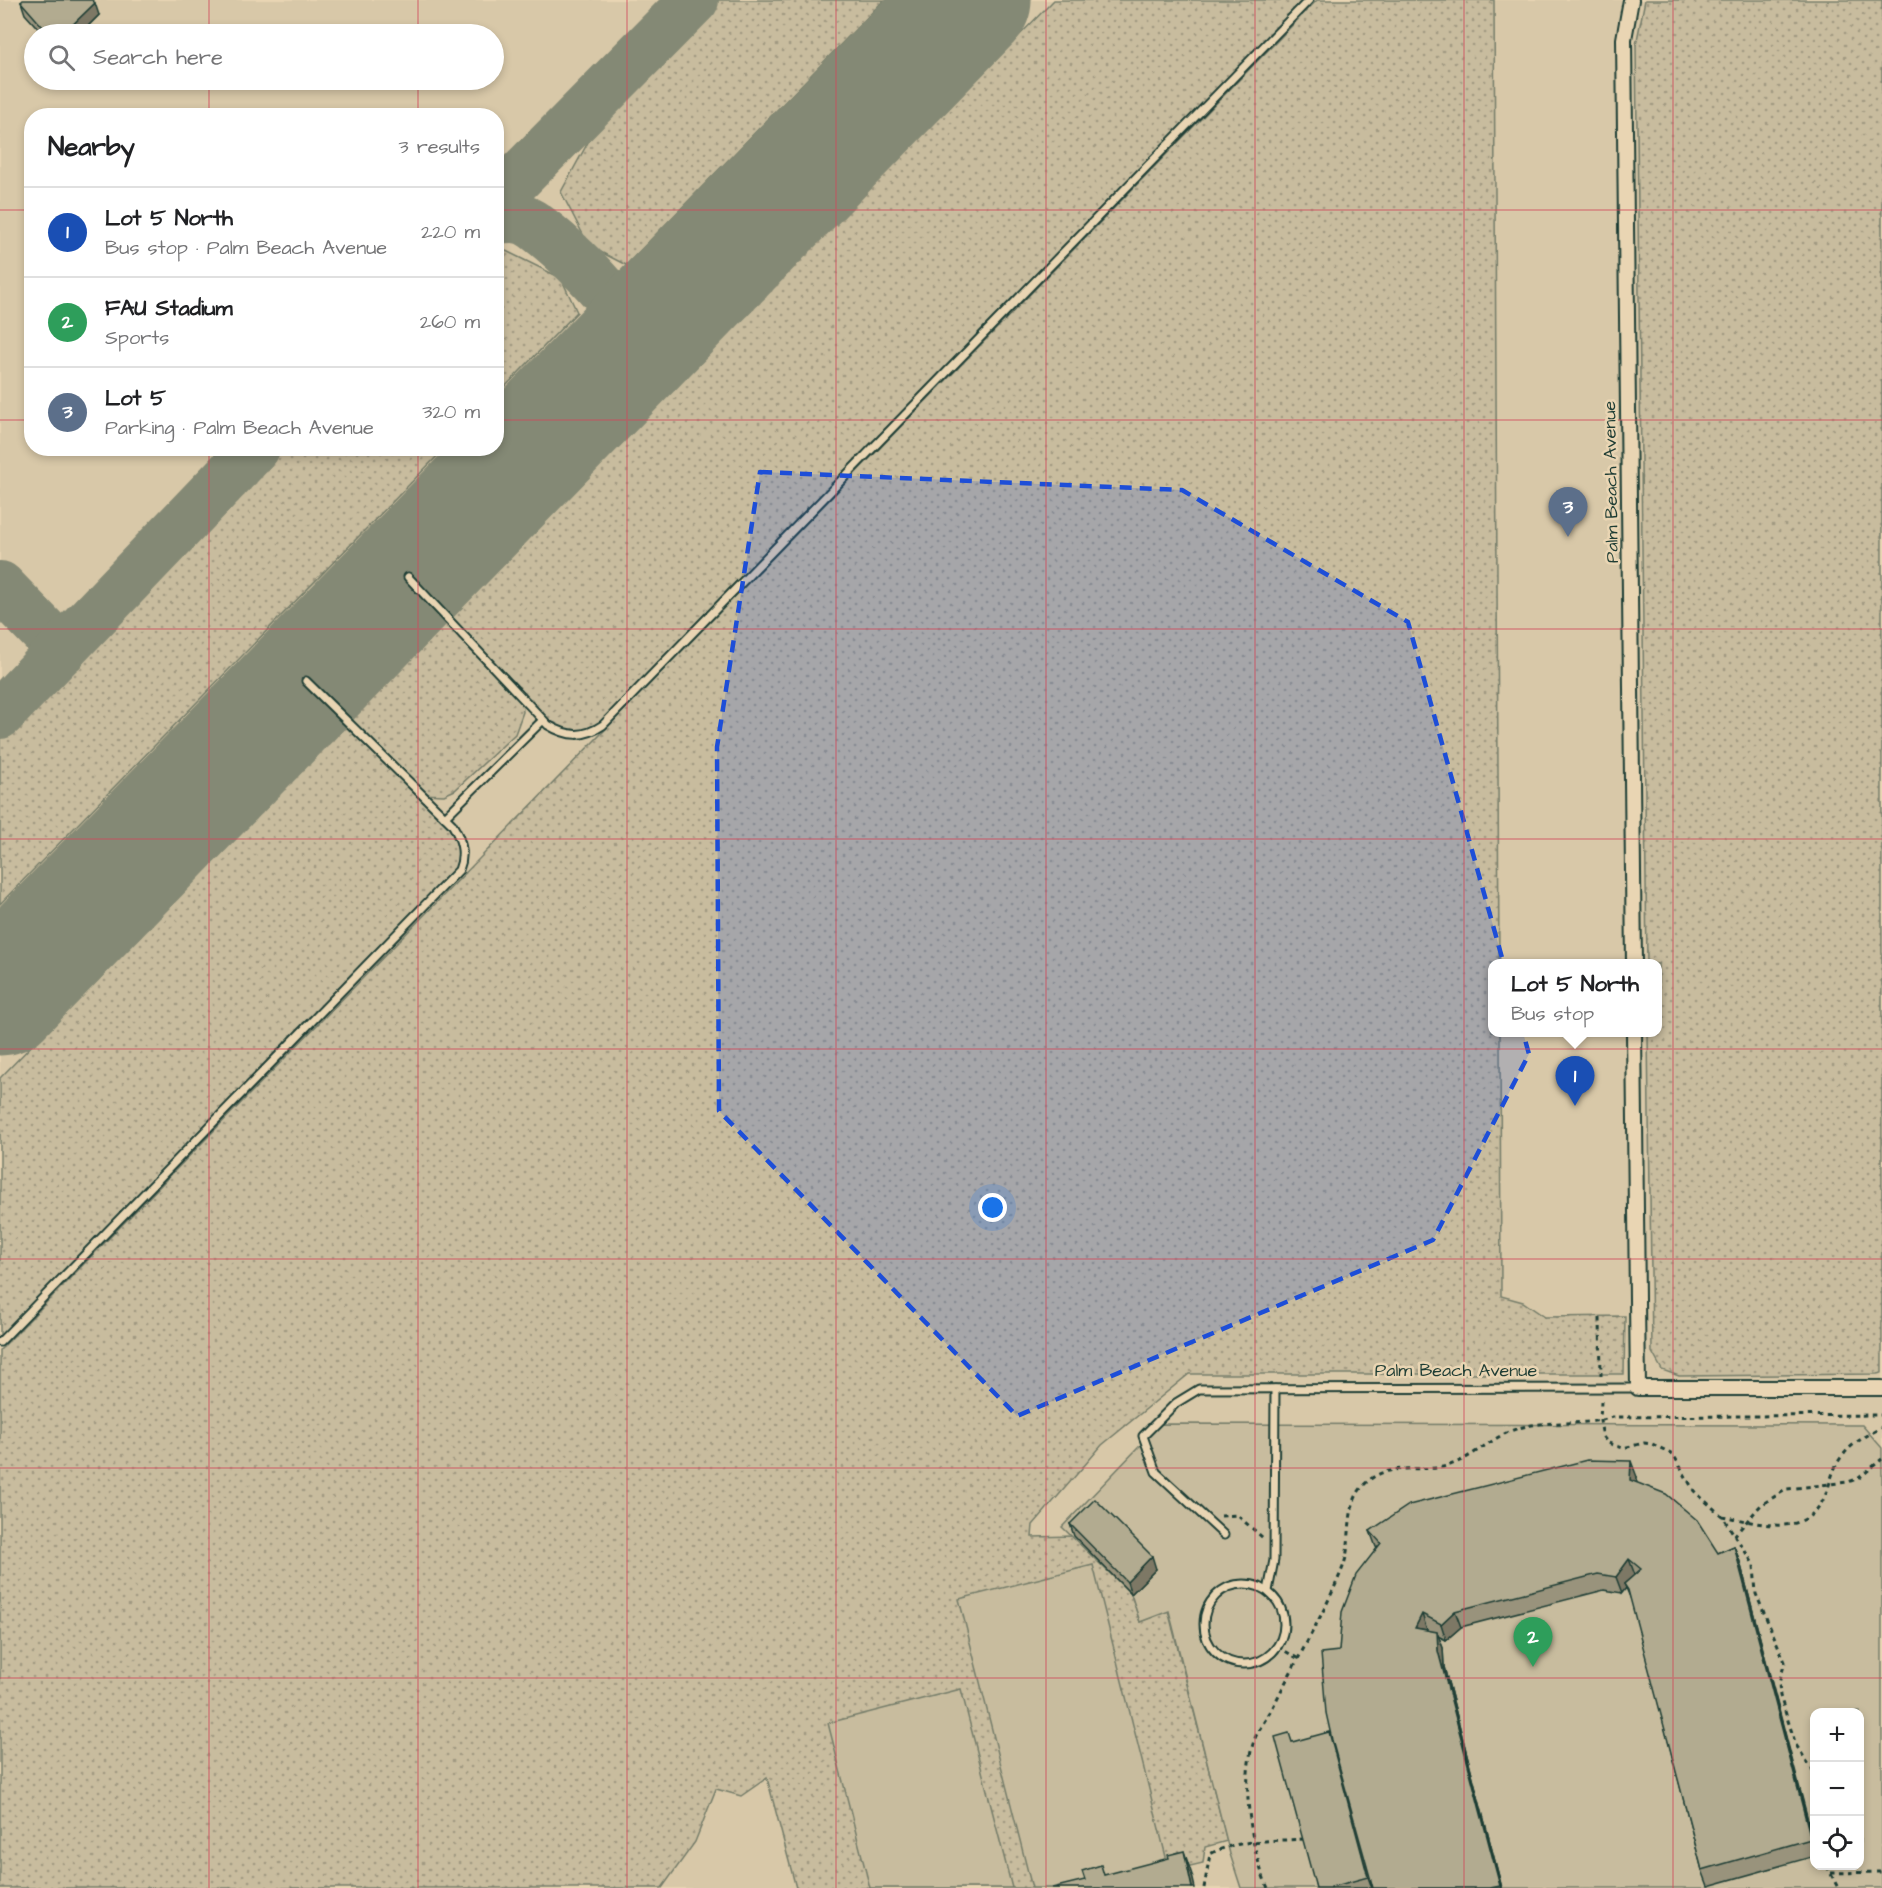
<!DOCTYPE html>
<html lang="en">
<head>
<meta charset="utf-8">
<style>
  body { margin:0; font-family:"Architects Daughter",sans-serif; background:#f2f2f2; color:#202124 }
  .controls { position:absolute; right:18px; bottom:18px; display:grid; overflow:hidden; border-radius:12px; box-shadow:0 3px 9px #0003 }
  .controls button { width:54px; height:54px; display:grid; place-items:center; padding:0; border:0; border-bottom:2px solid #e0e0e0; background:#fff; color:#202124; font:30px sans-serif }
  .you { position:absolute; left:993px; top:1208px; width:21px; height:21px; margin:-15px; border:4px solid #fff; border-radius:50%; background:#1a73e8; box-shadow:0 0 0 9px #1a73e833 }
  .badge { display:grid; place-items:center; width:39px; height:39px; border-radius:50%; background:#0b8043; color:#fff; font-size:20px; font-weight:700 }
  .pin { position:absolute; translate:-50% -50px; filter:drop-shadow(0 2px 3px #0008) }
  .pin::after { content:''; position:absolute; top:32px; width:21px; height:18px; background:inherit; clip-path:polygon(0 0,100% 0,50% 100%) }
  .popup { position:absolute; left:1488px; top:959px; width:174px; height:78px; box-sizing:border-box; display:grid; place-content:center; border-radius:12px; background:#fff; filter:drop-shadow(0 2px 4px #0005); font-size:20px; white-space:nowrap; color:#757577 }
  .popup b { font-size:22px; color:#202124 }
  .popup::after { content:''; position:absolute; left:50%; top:100%; margin-left:-12px; border:12px solid transparent; border-top-color:#fff }
  .list { margin:0; padding:0; list-style:none }
  h2 { display:flex; justify-content:space-between; align-items:center; height:78px; margin:0; padding:0 24px; font-size:26px }
  h2 small { font-size:20px; font-weight:400; color:#757577 }
  .list li { display:grid; grid-template-columns:39px 1fr auto; gap:18px; align-items:center; box-sizing:border-box; height:90px; padding:0 24px; border-top:2px solid #e0e0e0 }
  .list b { display:block; font-size:22px; white-space:nowrap }
  .list p { margin:0; font-size:20px; white-space:nowrap; color:#757577 }
  .list em { font-size:20px; font-style:normal; color:#757577 }
  .icon { flex:none; width:33px; height:33px; fill:none; stroke:currentColor; stroke-width:2; stroke-linecap:round; stroke-linejoin:round }
  .map { position:relative; flex:none; width:1882px; height:1888px; overflow:hidden }
  .search { position:absolute; background:#fff; box-shadow:0 3px 9px #0003; left:24px; top:24px; width:480px; height:66px; display:flex; align-items:center; gap:15px; box-sizing:border-box; padding:0 21px; border-radius:33px; color:#757577; font-size:22px }
  .panel { position:absolute; background:#fff; box-shadow:0 3px 9px #0003; left:24px; top:108px; width:480px; height:348px; border-radius:24px }
  .map>svg:first-child { display:block }
  .built { fill:#d8c8a8; fill-rule:evenodd }
  .grass { fill:url(#grass-dots); stroke:#747c69; stroke-width:1.5 }
  .pitch { fill:#c8bc9e; stroke:#747c69; stroke-width:1.5; fill-rule:evenodd }
  .lines { fill:none; stroke-linecap:round; stroke-linejoin:round }
  .taxiway { stroke:#848974; stroke-width:50 }
  .runway { stroke:#848974; stroke-width:123 }
  .service-casing { stroke:#1f3d34; stroke-width:11 }
  .minor-casing { stroke:#1f3d34; stroke-width:18 }
  .path { stroke:#1f3d34; stroke-width:3; stroke-dasharray:4.5 4.5; stroke-linecap:butt }
  .service { stroke:#e9d5b3; stroke-width:7 }
  .minor { stroke:#e9d5b3; stroke-width:14 }
  .wall { fill:#99937c; stroke:#1f3d34; stroke-width:1.5 }
  .shaded-wall { fill:#7d7865; stroke:#1f3d34; stroke-width:1.5 }
  .building { fill:#b2ab90; stroke:#1f3d34; stroke-width:1.5 }
  .marked { fill:#1d4ed8; fill-opacity:0.2; stroke:#1d4ed8; stroke-width:4.5; stroke-dasharray:12 8; stroke-linejoin:round }
  .grid { fill:none; stroke:#d1495b; stroke-width:1.5; stroke-opacity:0.55 }
  .labels { text-anchor:middle; dominant-baseline:central; stroke-width:5; stroke-linejoin:round; paint-order:stroke }
  .street-label { font-size:18px; fill:#1f3d34; stroke:#e9d5b3 }
</style>
</head>
<body>
<div class="map">
<svg width="1882" height="1888" viewBox="0 0 1882 1888">
  <defs>
    <pattern id="grass-dots" width="8" height="8" patternUnits="userSpaceOnUse" patternTransform="scale(1.5)"><rect width="8" height="8" fill="#c8bc9e"/><path d="M2 2h.1M6 6h.1" fill="none" stroke="#a29a82" stroke-width="1.8" stroke-linecap="round"/></pattern>
  </defs>
  <rect width="100%" height="100%" fill="#e9d5b3"/>
  <filter id="ink" filterUnits="userSpaceOnUse"><feTurbulence type="fractalNoise" baseFrequency=".0167" numOctaves="2"/><feDisplacementMap in="SourceGraphic" scale="12" xChannelSelector="R" yChannelSelector="G"/><feConvolveMatrix kernelMatrix="1 2 1 2 8 2 1 2 1" color-interpolation-filters="sRGB"/></filter>
  <g filter="url(#ink)">
    <path class="built" d="M0,0h1882v1888h-1882zM34,34h460v46h-460zM32,116h464v332h-464zM1492,964h166v68h-166zM1814,1712h46v154h-46z"/>
    <g class="grass">
      <path d="M716,0h168l-258,265 -37,-19 -28,-54 31,-57z"/>
      <path d="M1054,0h255l-715,731 -35,1 -37,-33 1,13 -8,22 -60,56 -11,5 -22,-1 37,41v35l-459,472v-264z"/>
      <path d="M1317,0h177l5,963 -7,1v68l8,1 1,263 22,6 22,15 80,-1 -1,58h-435l-87,71 -69,80 -1,12 42,-1 57,58 9,28 28,-12 59,231 -22,6 -2,16 -104,25h-303l-29,-110 -26,18 -25,-7 -21,53 -33,46h-662v-538z"/>
      <path d="M1645,0h237v1373l-5,1 -198,2 -17,-6 -10,-18 -4,-319 10,-1v-68l-11,-1 -11,-918z"/>
      <path d="M502,249l59,29 16,34 -80,83 -1,-143z"/>
      <path d="M279,449h165l-444,455v-170l96,-103z"/>
    </g>
    <g class="pitch">
      <path d="M1161,1424l701,1 20,23v440h-641l-11,-34 -61,-243 -29,11 -9,-28 -69,-67zM1814,1712h46v154h-46z"/>
      <path d="M1093,1565l75,300 -90,23h-46l-73,-289z"/>
      <path d="M961,1689l51,199h-142l-42,-165z"/>
    </g>
    <g class="lines">
      <g class="taxiway">
        <path d="M496,200l198,-200"/>
        <path d="M496,219c10,-1 20,-2 28,1 18,6 87,72 93,90 7,20 1,40 -6,59"/>
        <path d="M607,293c24,14 49,18 74,4"/>
        <path d="M0,586l62,64"/>
        <path d="M0,714l255,-266"/>
      </g>
      <path class="runway" d="M0,994l970,-994"/>
      <defs>
        <g id="service">
          <path d="M408,577l140,148c20,12 36,13 55,0l706,-725"/>
          <path d="M445,817l98,-97"/>
          <path d="M0,1342l459,-472c7,-17 2,-31 -7,-46l-146,-143"/>
          <path d="M1224,1535l-68,-63 -13,-36 33,-33 23,-14 439,-1"/>
          <circle cx="1244" cy="1624" r="40"/>
          <path d="M1268,1591l6,-31 1,-171"/>
        </g>
        <g id="minor">
          <path d="M1631,0l-7,39 10,925"/>
          <path d="M1634,1032l4,356h244"/>
        </g>
      </defs>
      <use href="#service" class="service-casing"/>
      <use href="#minor" class="minor-casing"/>
      <g class="path">
        <path d="M1600,1318l1,58"/>
        <path d="M1601,1401l-1,20 3,16 5,6 15,5 21,-5 8,1 21,10 21,37 28,25 32,49 2,29 29,68 -6,21 1,13 16,49 16,24 2,10"/>
        <path d="M1221,1516l16,-1 26,23"/>
        <path d="M1722,1516c37,7 83,24 103,-20 7,-16 7,-29 19,-42 9,-12 25,-19 38,-27"/>
        <path d="M1734,1536l27,-31 26,-16 61,-7 11,-4 23,-19"/>
        <path d="M1278,1647l19,11"/>
        <path d="M1814,1800v23"/>
        <path d="M1827,1866l11,22"/>
        <path d="M1831,1873l51,-1"/>
        <path d="M1204,1888l6,-34c28,-15 64,-13 95,-15"/>
        <path d="M1268,1888c-17,-36 -28,-109 -14,-147 4,-12 14,-24 20,-36 22,-45 51,-92 69,-138 12,-31 -3,-70 32,-91 22,-12 49,-4 72,-10 27,-8 45,-30 72,-38 31,-9 64,-1 94,-11l269,-2"/>
      </g>
      <use href="#service" class="service"/>
      <use href="#minor" class="minor"/>
    </g>
    <g class="wall">
      <path d="M21,2l78,13 -19,19h-37l-18,-20z"/>
      <path d="M1637,1477l-1,5 82,71 16,-7 6,16 75,284v10l-107,30 -6,-16 -70,-268 -6,-14 -4,5 -18,-3 -143,37 -15,13 -8,-4 5,12 1,19 58,221h-186l-24,-146 40,-2 7,-89 38,-103 -1,-1 -6,-16z"/>
      <path d="M1070,1524l86,45 -25,25 -57,-58z"/>
    </g>
    <g class="shaded-wall">
      <path d="M95,3l4,12 -19,19h-17z"/>
      <path d="M1631,1461l6,16 -1,19 -6,-16z"/>
      <path d="M1734,1546l6,16 75,287 -4,-10z"/>
      <path d="M1152,1556l4,13 -25,25 -4,-12z"/>
      <path d="M1629,1559l6,16 -11,9 2,4 -4,5 -6,-16z"/>
      <path d="M1455,1611l6,16 -15,13 -5,-16z"/>
      <path d="M1422,1614l5,16 -12,-2z"/>
      <path d="M1437,1632l6,16 1,19 58,221h-1l-63,-237z"/>
      <path d="M1329,1732l9,24 35,132h-1l-4,-11z"/>
      <path d="M1184,1851l8,24 3,13h-3z"/>
    </g>
    <g class="building">
      <path d="M23,0h69l3,3 -32,31h-14l-28,-32z"/>
      <path d="M1587,1460l44,1 -1,19 36,14 31,26 21,33 16,-7 77,293 -109,31 -74,-280 -4,-6 17,-15 -12,-10 -13,18 -18,-3 -143,37 -14,13 -19,-10 -7,14 22,4 1,19 62,235 -10,2h-117l-41,-148 -6,-27 -5,-60 18,-2 3,-39 14,-37 25,-32 -11,-12 39,-26z"/>
      <path d="M1095,1499l57,57 -25,26 -57,-58z"/>
      <path d="M1329,1732l39,145 -37,10v1h-15l-41,-151 14,-4 3,9z"/>
      <path d="M1184,1851l8,37h-140l33,-8 -3,-9 19,-6 3,10 65,-17 -1,-3z"/>
    </g>
  </g>
  <path class="marked" d="M760,472l422,18 226,132 121,432 -96,186 -416,176 -298,-305 -2,-364z"/>
  <path class="grid" d="M209,0v34M418,0v34M627,0v1888M836,0v1888M1046,0v1888M1255,0v1888M1464,0v1888M1673,0v1888M209,80v36M418,80v36M0,210h32M496,210h1386M0,420h32M496,420h1386M209,448v1440M418,448v1440M0,629h1882M0,839h1882M0,1049h1882M0,1259h1882M0,1468h1882M0,1678h1882"/>
  <g class="labels">
    <g class="street-label">
      <text transform="translate(1611 482) rotate(-91)">Palm Beach Avenue</text>
      <text x="1456" y="1370">Palm Beach Avenue</text>
    </g>
  </g>
</svg>
<div class="controls">
<button>+</button>
<button>−</button>
<button><svg class="icon" aria-label="locate" viewBox="0 0 24 24"><circle cx="12" cy="12" r="6"/><path d="M12 2v4M12 18v4M2 12h4M18 12h4"/></svg></button>
</div>
<div class="you"></div>
<div class="pin badge" style="left:1575px;top:1106px;background:#1a4fb4">1</div>
<div class="popup"><b>Lot 5 North</b>Bus stop</div>
<div class="pin badge" style="left:1533px;top:1667px;background:#2e9e5b">2</div>
<div class="pin badge" style="left:1568px;top:537px;background:#5c6f8a">3</div>
<div class="search"><svg class="icon" aria-label="search" viewBox="0 0 24 24"><circle cx="10" cy="10" r="6"/><path d="M15 15l6 6"/></svg>Search here</div>
<section class="panel">
<h2>Nearby<small>3 results</small></h2>
<ul class="list">
<li><span class="badge" style="background:#1a4fb4">1</span><div><b>Lot 5 North</b><p>Bus stop · Palm Beach Avenue</p></div><em>220 m</em></li>
<li><span class="badge" style="background:#2e9e5b">2</span><div><b>FAU Stadium</b><p>Sports</p></div><em>260 m</em></li>
<li><span class="badge" style="background:#5c6f8a">3</span><div><b>Lot 5</b><p>Parking · Palm Beach Avenue</p></div><em>320 m</em></li>
</ul>
</section>
</div>
</body>
</html>
